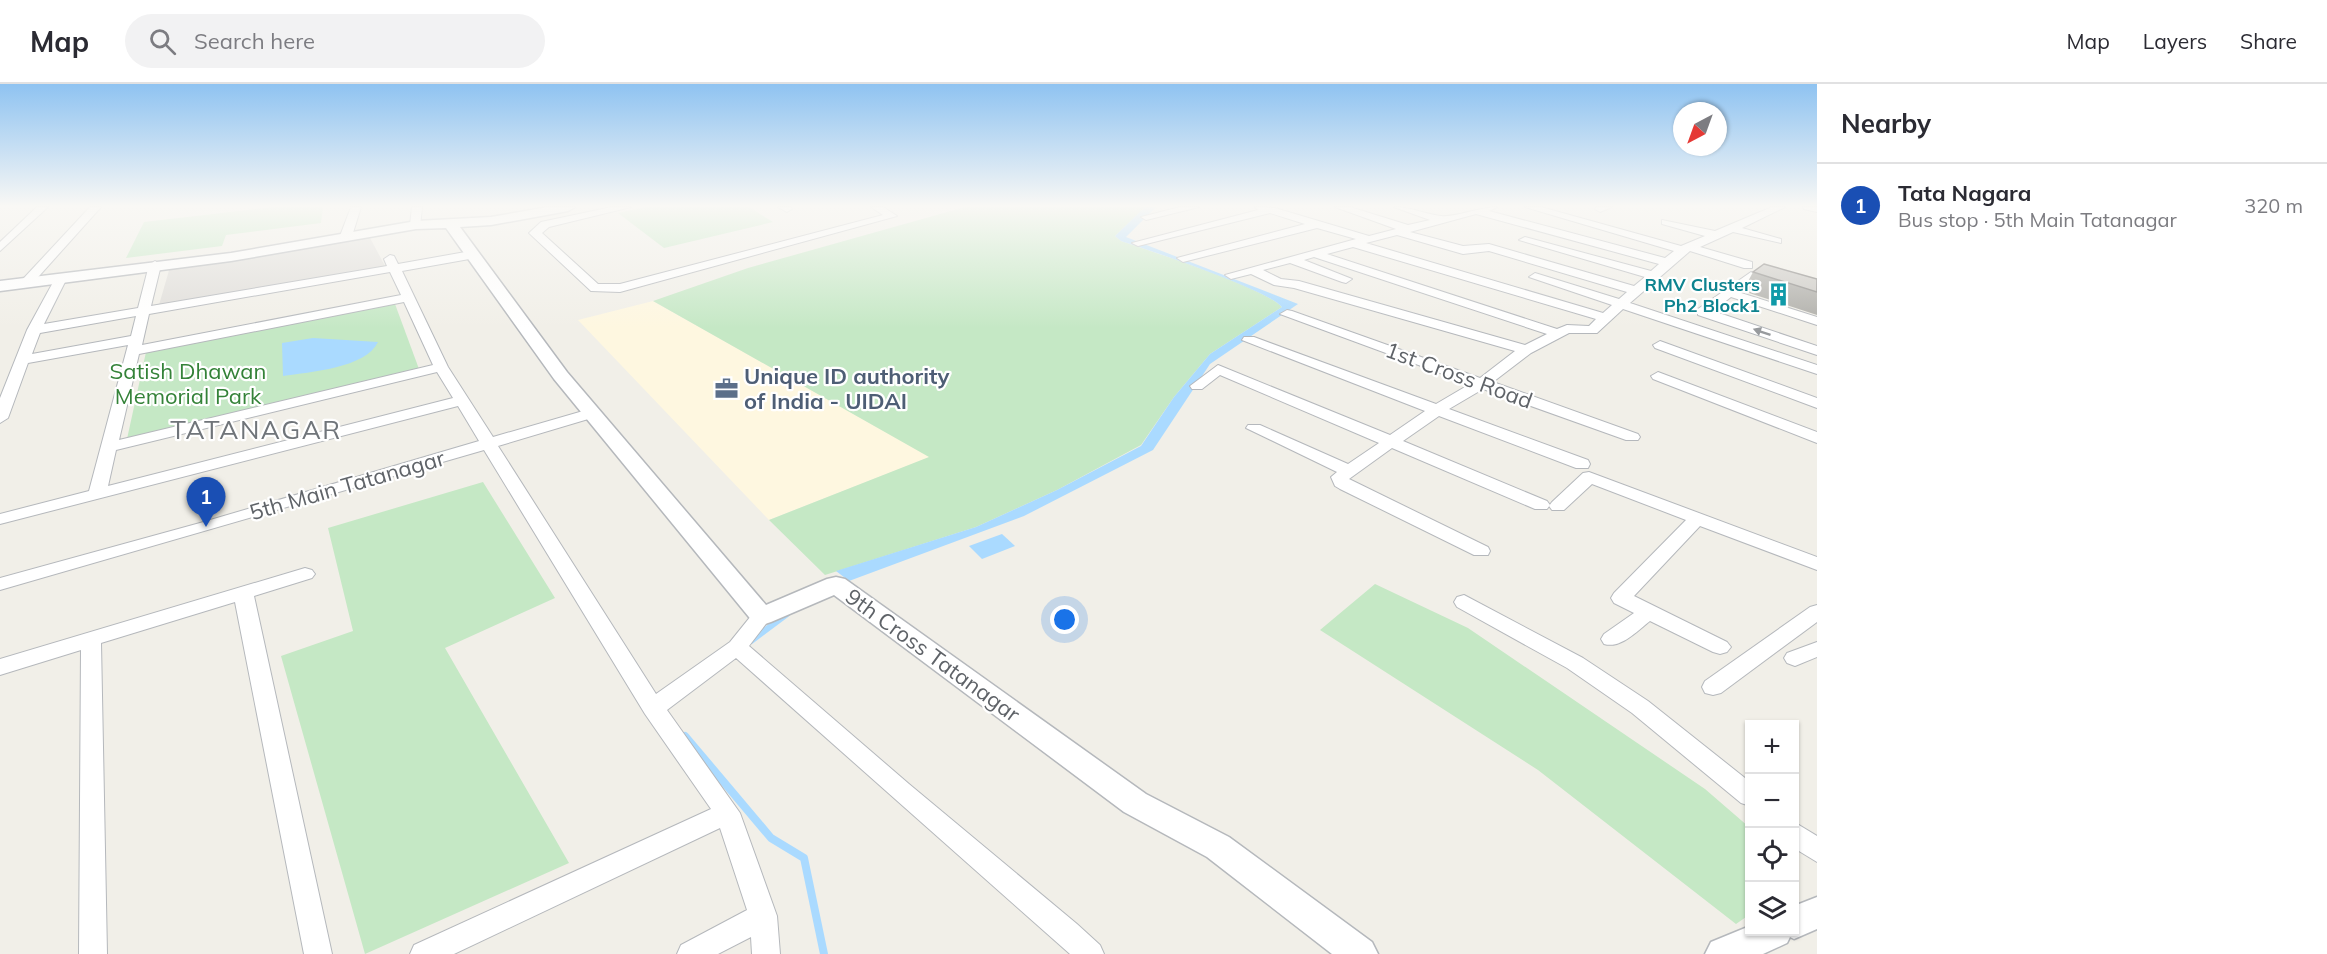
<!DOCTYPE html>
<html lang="en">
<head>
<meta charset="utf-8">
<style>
  body { margin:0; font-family:Mulish,sans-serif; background:#f2f2f3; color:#2b2b33 }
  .controls { position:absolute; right:18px; bottom:18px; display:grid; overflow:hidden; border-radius:0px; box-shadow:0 2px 4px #0004 }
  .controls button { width:54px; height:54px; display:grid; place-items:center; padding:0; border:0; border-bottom:2px solid #e1e1e2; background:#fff; color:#2b2b33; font:30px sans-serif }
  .compass { position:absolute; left:1673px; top:18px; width:54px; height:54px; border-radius:50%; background:#fff; box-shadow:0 2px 4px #0004; rotate:221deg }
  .you { position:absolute; left:1065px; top:536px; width:21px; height:21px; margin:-15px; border:4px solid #fff; border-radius:50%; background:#1a73e8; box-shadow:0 0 0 9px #1a73e833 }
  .badge { display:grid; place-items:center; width:39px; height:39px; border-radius:50%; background:#111827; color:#fff; font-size:20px; font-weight:700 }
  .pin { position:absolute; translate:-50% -50px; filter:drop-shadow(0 2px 3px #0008) }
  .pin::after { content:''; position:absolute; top:32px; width:21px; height:18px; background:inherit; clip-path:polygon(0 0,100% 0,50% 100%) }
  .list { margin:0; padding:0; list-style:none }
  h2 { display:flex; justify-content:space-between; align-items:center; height:78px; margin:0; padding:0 24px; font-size:26px }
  h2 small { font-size:20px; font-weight:400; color:#7c7c81 }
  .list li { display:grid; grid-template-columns:39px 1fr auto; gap:18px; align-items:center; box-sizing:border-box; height:84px; padding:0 24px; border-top:2px solid #e1e1e2 }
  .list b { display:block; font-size:22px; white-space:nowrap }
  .list p { margin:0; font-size:20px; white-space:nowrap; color:#7c7c81 }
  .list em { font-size:20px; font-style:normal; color:#7c7c81 }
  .icon { flex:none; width:33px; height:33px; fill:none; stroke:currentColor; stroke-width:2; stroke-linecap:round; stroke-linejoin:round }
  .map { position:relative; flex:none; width:1817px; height:870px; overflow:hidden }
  header { display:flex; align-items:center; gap:36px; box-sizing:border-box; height:84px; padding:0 30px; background:#fff; border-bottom:2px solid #e1e1e2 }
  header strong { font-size:28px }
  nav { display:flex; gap:33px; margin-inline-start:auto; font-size:21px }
  .search { width:420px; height:54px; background:#f2f2f3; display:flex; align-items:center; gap:15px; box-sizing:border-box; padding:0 21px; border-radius:33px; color:#7c7c81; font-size:22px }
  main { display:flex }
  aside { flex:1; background:#fff }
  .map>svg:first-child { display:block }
  .commercial { fill:#fef7e0 }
  .industrial { fill:#e0deda }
  .green { fill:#c5e8c5 }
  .water { fill:#aadaff }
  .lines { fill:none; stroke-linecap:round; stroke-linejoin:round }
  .stream-far1 { stroke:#aadaff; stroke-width:6 }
  .stream { stroke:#aadaff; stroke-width:8 }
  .minor-casing { stroke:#b5b8bc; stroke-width:2 }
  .tertiary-casing { stroke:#b5b8bc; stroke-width:3 }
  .minor { fill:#fff; fill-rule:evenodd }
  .tertiary { fill:#fff; fill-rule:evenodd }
  .wall { fill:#afaea9 }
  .building { fill:#cccac5; stroke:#8f8d8a; stroke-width:1.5 }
  .oneway { fill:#979a9d }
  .labels { text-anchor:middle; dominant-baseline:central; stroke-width:4.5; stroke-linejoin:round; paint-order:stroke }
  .far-culture-label { font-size:18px; font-weight:bold; fill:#0d838f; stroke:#fff; text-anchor:end }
  .park-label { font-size:22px; fill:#348238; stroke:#fff }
  .street-label { font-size:22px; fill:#5f6368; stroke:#fff }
  .service-label { font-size:22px; font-weight:bold; fill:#4e5e75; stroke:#fff; text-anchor:start }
  .quarter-label { font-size:26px; letter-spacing:1.5px; fill:#70757a; stroke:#fff }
</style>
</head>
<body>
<header>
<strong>Map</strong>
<div class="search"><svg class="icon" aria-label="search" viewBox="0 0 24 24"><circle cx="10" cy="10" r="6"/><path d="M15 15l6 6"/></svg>Search here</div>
<nav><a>Map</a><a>Layers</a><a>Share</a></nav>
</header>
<main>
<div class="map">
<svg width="1817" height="870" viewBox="0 0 1817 870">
  <rect width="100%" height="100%" fill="#f1efe8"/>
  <path class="commercial" d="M653,217l277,156 -161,63 -191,-200z"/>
  <path class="industrial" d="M369,152l16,30 -226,39 11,-38z"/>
  <g class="green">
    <path d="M273,123h50l-2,16 -95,12 -4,11 -96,12 18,-36z"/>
    <path d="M645,123h104l24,15 -109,26 -46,-35z"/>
    <path d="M965,123h180l-30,29 6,5c32,11 142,46 161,66l-72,47 -36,43 -33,48 -84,45 -81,37 -151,48 -56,-55 160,-63 -276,-156 95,-33z"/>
    <path d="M395,220l24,65 -292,70 19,-87z"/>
    <path d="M483,398l72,116 -110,50 124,215 -204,91 -84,-298 72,-25 -25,-103z"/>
    <path d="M1375,500l93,44 237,161 44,38v88l-13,9 -198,-154 -218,-140z"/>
  </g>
  <g class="water">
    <path d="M1145,123h11l-30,30 172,67 -88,60 -57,86 -129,66 -175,65 -13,-10 140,-44 81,-37 84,-44 33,-49 36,-43 72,-47c-14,-17 -133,-57 -161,-66l-6,-5z"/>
    <path d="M313,254l65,4c-12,26 -68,30 -95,34l-1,-33z"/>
    <path d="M1002,450l13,12 -33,13 -13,-13z"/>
  </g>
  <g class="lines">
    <path class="stream-far1" d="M751,557l36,-27"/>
    <path class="stream" d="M685,652l86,102 33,20 20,96"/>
    <defs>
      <g id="minor">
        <path d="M37,123h11l-48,44v-9z"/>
        <path d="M90,123h11l-70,78h-8v-6z"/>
        <path d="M351,123h10l-9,29 -6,3 -6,-3z"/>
        <path d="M412,123h10l-2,20 -10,-2z"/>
        <path d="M612,123h19l-82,20 -7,6 56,51h22l263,-69 -12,-8h12l14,9 -277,76 -29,-1 -62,-58 12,-11z"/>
        <path d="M778,123h13l1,2 -5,3z"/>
        <path d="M1180,123h19l-53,13 -5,-3z"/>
        <path d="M1255,123l20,1 94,28 27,-7 -61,-22h15l58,18 22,-5 -36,-13c17,0 30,7 47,9 13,2 39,-9 56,-9l-8,4 176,47 9,-7 -149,-44h16l140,39 24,-10 -43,-12v-4l53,11 57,-24h13l-43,21 39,11v4l-48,-11 -33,15 52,15v6h-8l-54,-17 -60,52 187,62v9l-194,-65 -26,24h-28l-38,20 -38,29 145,52 2,3 -2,3h-12l-143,-51 -34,20 139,51 2,4 -2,4h-12l-137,-52 -36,25 144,60 3,4 -3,4h-12l-143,-61 -43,31 139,68 2,4 -2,4h-14l-134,-66 -5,-3 -4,-9 6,-5 -91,-44 2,-3h12l88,39 31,-21 -159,-68 -18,14h-10l-2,-3 28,-21 172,70 35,-24 -183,-71 2,-3h10l182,67 34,-20 -190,-70 7,-4 5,1 188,67 35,-27 -221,-63 -20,-3 -23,-11 -20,5 -6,-4 131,-36 -39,-11 -134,34 -6,-4 128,-34 -35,-11 -132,33 -6,-3 126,-33zM1476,130l183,50 -8,7 -126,-34 -6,3 126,37 -11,9 -145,-42 -26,2 -53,-14zM1397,151l66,19 26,-3 138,41 -8,7 -84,-26 -6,4 83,28 -9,8 -237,-70zM1353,163l243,72 -7,7 -22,-1 -10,4 -230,-75zM1314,173l233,77 -22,11 -226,-64 -18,-2 -18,-9 27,-7 52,19 4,1 6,-4 -48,-19z"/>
        <path d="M1596,123h16l-12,5 -5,-3z"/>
        <path d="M1803,123h14v5l-13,-3z"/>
        <path d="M471,167l4,1v6l-73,13 46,96 45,70 97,-28 8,5 -3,3 -97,29 158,248 74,-52 25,-31h14l3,5 -23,30 160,138 168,140 23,21 4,9h-34l-334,-296 -69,52 73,103 37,103 3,38h-28l-1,-17 -33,17h-41l4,-9 66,-35 -27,-82 -266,126h-44l4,-9 297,-136 -66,-95 -161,-264 -484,140v-12l200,-55 279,-82 -21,-35 -458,118v-10l89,-23 39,-146 -100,18 -20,55 -8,5v-25l27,-68 30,-55 4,-1 6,4 -23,46 94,-16 11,-43 6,-4 6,4 -10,41 236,-40 -3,-7 6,-4 4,1 4,8zM390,188l11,23 -259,50 7,-31zM404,218l29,63 -314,75 20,-86zM136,232l-5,20 -99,18 8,-21zM437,288l16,26 -345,88 8,-36z"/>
        <path d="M1751,188l66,20v8l-64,-19 -15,11 79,25v8l-86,-28 -18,14 104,35v9l-119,-40v-6z"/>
        <path d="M1660,257l157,57v10l-162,-60 -2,-3z"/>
        <path d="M1658,288l159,60v11l-164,-64 -2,-3z"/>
        <path d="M1589,388l228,85v13l-117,-44 -66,70 93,46 4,5 -4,5 -7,2 -7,-2 -63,-31c-13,10 -29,28 -46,23l-3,-5 3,-5 30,-21 -20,-10 -3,-5 3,-5 72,-73 -94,-36 -28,26h-12l-3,-4 3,-4 31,-29z"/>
        <path d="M305,484l7,2 3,4 -3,4 -58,18 78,358h-28l-69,-352 -134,41 6,311h-28l2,-304 -81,25v-16z"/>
        <path d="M1464,511l119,63 65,43 102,81v24l-9,-3 -109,-90 -65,-45 -110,-61 -3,-5 3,-5z"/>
        <path d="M1817,521v17l-96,71 -8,2 -8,-2 -3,-6 3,-6 105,-74z"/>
        <path d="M1817,558v15l-22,9 -8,-3 -3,-5 3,-5z"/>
        <path d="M1794,738l23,14v26l-23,-14z"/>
      </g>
      <g id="tertiary">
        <path d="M548,123h27l-7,4 -77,14 -31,2 107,145 199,233 61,-26 9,-2 9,2 301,215 83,43 143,105 6,12h-46l-125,-97 -83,-45 -290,-217 -63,27 -9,3 -9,-3 -199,-243 -108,-151 -30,1 -185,32 -231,30v-10l231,-28 185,-32 75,-4z"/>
        <path d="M1817,813v32l-23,10 -4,-2 -3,6 -24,11h-58l6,-12 39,-16v6h44v-26z"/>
      </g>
    </defs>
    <use href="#minor" class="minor-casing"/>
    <use href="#tertiary" class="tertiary-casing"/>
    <use href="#minor" class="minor"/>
    <use href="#tertiary" class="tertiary"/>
  </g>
  <path class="wall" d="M1753,188l64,7v36l-74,-24z"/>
  <path class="building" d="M1764,180l53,15v13l-64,-20z"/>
  <defs><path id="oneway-solid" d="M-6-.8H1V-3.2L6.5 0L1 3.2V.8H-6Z" transform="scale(1.5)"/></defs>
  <use class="oneway" href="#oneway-solid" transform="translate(1762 248) rotate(-161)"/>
  <linearGradient id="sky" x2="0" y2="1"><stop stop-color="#8fc3f1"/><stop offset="0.5" stop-color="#f9f8f5"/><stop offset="1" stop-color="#f9f8f5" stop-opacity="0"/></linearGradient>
  <rect width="1817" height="244" fill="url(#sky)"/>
  <defs>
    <symbol id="building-bare" viewBox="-9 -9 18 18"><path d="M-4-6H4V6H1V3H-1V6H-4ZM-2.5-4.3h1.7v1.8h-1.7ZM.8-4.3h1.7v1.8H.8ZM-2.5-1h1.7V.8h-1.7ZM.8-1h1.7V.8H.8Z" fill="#0f9aa8" stroke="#fff" stroke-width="2.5" paint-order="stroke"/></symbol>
    <symbol id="office-bare" viewBox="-9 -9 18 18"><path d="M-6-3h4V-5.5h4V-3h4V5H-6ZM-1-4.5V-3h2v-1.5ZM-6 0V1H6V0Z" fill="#5c6f8a" stroke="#fff" stroke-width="2.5" paint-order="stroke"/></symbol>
  </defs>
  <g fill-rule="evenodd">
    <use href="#building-bare" x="1762" y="194" width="33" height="33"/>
    <use href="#office-bare" x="710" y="288" width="33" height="33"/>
  </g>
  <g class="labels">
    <g class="far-culture-label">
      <text x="1760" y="200">RMV Clusters<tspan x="1760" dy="21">Ph2 Block1</tspan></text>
    </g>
    <g class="park-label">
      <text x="188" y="287">Satish Dhawan<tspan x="188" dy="25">Memorial Park</tspan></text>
    </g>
    <g class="street-label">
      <text transform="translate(1459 291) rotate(20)">1st Cross Road</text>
      <text transform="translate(347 401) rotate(-16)">5th Main Tatanagar</text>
      <text transform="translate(933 571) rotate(36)">9th Cross Tatanagar</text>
    </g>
    <g class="service-label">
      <text x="744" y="292">Unique ID authority<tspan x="744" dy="25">of India - UIDAI</tspan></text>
    </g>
    <g class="quarter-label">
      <text x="256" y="345">TATANAGAR</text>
    </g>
  </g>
</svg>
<div class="controls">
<button>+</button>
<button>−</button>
<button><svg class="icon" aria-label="locate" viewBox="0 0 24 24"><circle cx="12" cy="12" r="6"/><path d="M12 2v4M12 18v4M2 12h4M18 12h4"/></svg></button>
<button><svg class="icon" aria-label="layers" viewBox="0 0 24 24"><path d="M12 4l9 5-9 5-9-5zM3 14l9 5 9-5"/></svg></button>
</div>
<svg class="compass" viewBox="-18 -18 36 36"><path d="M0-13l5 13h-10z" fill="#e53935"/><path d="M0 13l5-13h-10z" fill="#7c7c81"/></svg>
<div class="you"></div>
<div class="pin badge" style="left:206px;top:443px;background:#1a4fb4">1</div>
</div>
<aside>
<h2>Nearby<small></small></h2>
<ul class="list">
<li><span class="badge" style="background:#1a4fb4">1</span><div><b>Tata Nagara</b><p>Bus stop · 5th Main Tatanagar</p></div><em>320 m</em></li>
</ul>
</aside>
</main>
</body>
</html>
